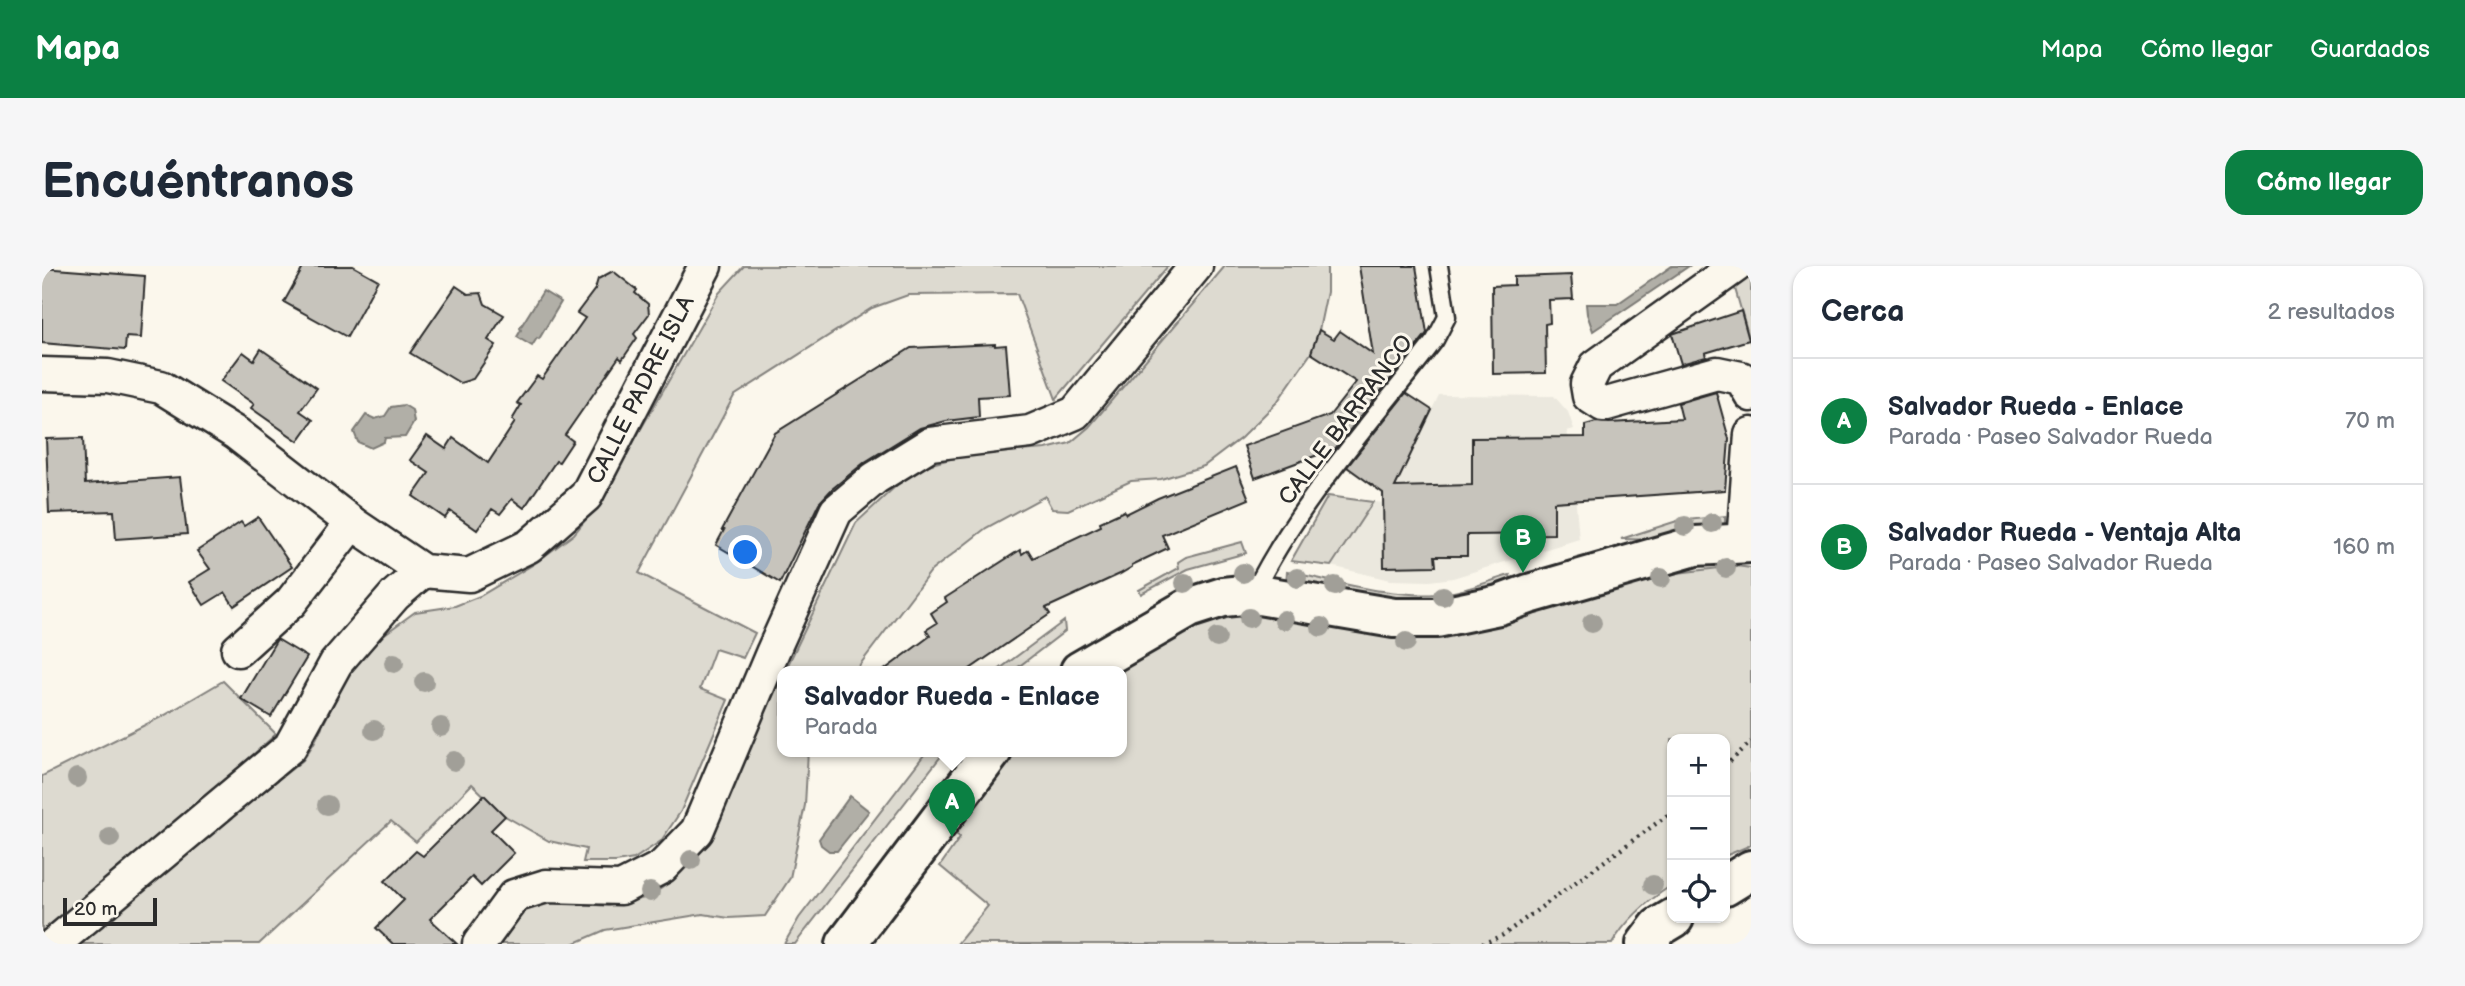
<!DOCTYPE html>
<html lang="es">
<head>
<meta charset="utf-8">
<style>
  body { margin:0; font-family:"Balsamiq Sans",sans-serif; background:#f6f6f7; color:#1f2937 }
  .controls { position:absolute; right:21px; bottom:21px; display:grid; overflow:hidden; border-radius:14px; box-shadow:0 2px 5px #0004 }
  .controls button { width:63px; height:63px; display:grid; place-items:center; padding:0; border:0; border-bottom:2px solid #e0e1e3; background:#fff; color:#1f2937; font:35px sans-serif }
  .scale { position:absolute; left:21px; bottom:18px; width:94px; box-sizing:border-box; padding-left:7px; border:4px solid #2b2b2b; border-top:0; font-size:19px; line-height:24px; white-space:nowrap; color:#2b2b2b; -webkit-text-stroke:5px #fbf7ec; paint-order:stroke }
  .you { position:absolute; left:704px; top:287px; width:24px; height:24px; margin:-18px; border:5px solid #fff; border-radius:50%; background:#1a73e8; box-shadow:0 0 0 10px #1a73e833 }
  .badge { display:grid; place-items:center; width:46px; height:46px; border-radius:50%; background:#0b8043; color:#fff; font-size:23px; font-weight:700 }
  .pin { position:absolute; translate:-50% -58px; filter:drop-shadow(0 2px 4px #0008) }
  .pin::after { content:''; position:absolute; top:37px; width:24px; height:21px; background:inherit; clip-path:polygon(0 0,100% 0,50% 100%) }
  .popup { position:absolute; left:735px; top:400px; width:350px; height:91px; box-sizing:border-box; display:grid; place-content:center; border-radius:14px; background:#fff; filter:drop-shadow(0 2px 5px #0005); font-size:23px; white-space:nowrap; color:#747a83 }
  .popup b { font-size:26px; color:#1f2937 }
  .popup::after { content:''; position:absolute; left:50%; top:100%; margin-left:-14px; border:14px solid transparent; border-top-color:#fff }
  .list { margin:0; padding:0; list-style:none }
  h2 { display:flex; justify-content:space-between; align-items:center; height:91px; margin:0; padding:0 28px; font-size:30px }
  h2 small { font-size:23px; font-weight:400; color:#747a83 }
  .list li { display:grid; grid-template-columns:46px 1fr auto; gap:21px; align-items:center; box-sizing:border-box; height:126px; padding:0 28px; border-top:2px solid #e0e1e3 }
  .list b { display:block; font-size:26px; white-space:nowrap }
  .list p { margin:0; font-size:23px; white-space:nowrap; color:#747a83 }
  .list em { font-size:23px; font-style:normal; color:#747a83 }
  .icon { flex:none; width:38px; height:38px; fill:none; stroke:currentColor; stroke-width:2; stroke-linecap:round; stroke-linejoin:round }
  .map { position:relative; flex:none; width:1709px; height:678px; overflow:hidden; border-radius:21px }
  header { display:flex; align-items:center; gap:42px; box-sizing:border-box; height:98px; padding:0 35px; background:#0b8043; color:#fff }
  header strong { font-size:33px }
  nav { display:flex; gap:38px; margin-inline-start:auto; font-size:24px }
  .intro { display:flex; align-items:center; justify-content:space-between; box-sizing:border-box; height:168px; padding:0 42px }
  h1 { margin:0; font-size:49px }
  .button { padding:18px 32px; border-radius:21px; background:#0b8043; color:#fff; font-size:24px; font-weight:700 }
  main { display:flex; gap:42px; padding:0 42px }
  aside { flex:1; background:#fff; border-radius:21px; box-shadow:0 2px 5px #0004 }
  .map>svg:first-child { display:block }
  .built { fill:#ebe8de }
  .green { fill:#dddad0; stroke:#84827e; stroke-width:2 }
  .water { fill:#b1afa7; stroke:#7b7a75; stroke-width:2 }
  .building { fill:#c7c4bc; stroke:#2b2b2b; stroke-width:2 }
  .lines { fill:none; stroke-linecap:round; stroke-linejoin:round }
  .lane-casing { stroke:#2b2b2b; stroke-width:21 }
  .street-casing { stroke:#2b2b2b; stroke-width:37 }
  .secondary-casing { stroke:#2b2b2b; stroke-width:44 }
  .path { stroke:#2b2b2b; stroke-width:4.5; stroke-dasharray:2 5; stroke-linecap:butt }
  .lane { stroke:#fbf7ec; stroke-width:16 }
  .street { stroke:#fbf7ec; stroke-width:32 }
  .secondary { stroke:#fbf7ec; stroke-width:38 }
  .tree { fill:#a19f98 }
  .labels { text-anchor:middle; dominant-baseline:central; stroke-width:6; stroke-linejoin:round; paint-order:stroke }
  .street-label { font-size:23px; fill:#2b2b2b; stroke:#fbf7ec }
</style>
</head>
<body>
<header>
<strong>Mapa</strong>
<nav><a>Mapa</a><a>Cómo llegar</a><a>Guardados</a></nav>
</header>
<div class="intro"><h1>Encuéntranos</h1><a class="button">Cómo llegar</a></div>
<main>
<div class="map">
<svg width="1709" height="678" viewBox="0 0 1709 678">
  <rect width="100%" height="100%" fill="#fbf7ec"/>
  <filter id="ink" filterUnits="userSpaceOnUse"><feTurbulence type="fractalNoise" baseFrequency=".0143" numOctaves="2"/><feDisplacementMap in="SourceGraphic" scale="14" xChannelSelector="R" yChannelSelector="G"/><feConvolveMatrix kernelMatrix="1 2 1 2 8 2 1 2 1" color-interpolation-filters="sRGB"/></filter>
  <g filter="url(#ink)">
    <path class="built" d="M1397,129l115,1 14,16 6,17 -7,2 5,27 7,81 -126,39 -23,3 -40,-1 -59,-14 42,-64 14,1z"/>
    <g class="green">
      <path d="M702,0h424l-112,133 -39,-105 -109,1 -36,13 -138,88 -95,177 116,60 -12,25 -28,-9 -15,40 28,11 -47,111 -20,30 -27,18 -18,3h-33l3,-13 -37,-8 -44,-25 -33,-32 -56,58 -25,-21 -132,123h-178l91,-80 131,-104 11,-17 39,-79 29,-28 33,-24 40,-6 25,-10 54,-32 40,-30 22,-27 123,-214z"/>
      <path d="M1183,0h102v26l-8,38 -8,23 -34,49 -36,36 -37,28 -43,13 -30,2 -63,29 -16,-1 -7,-13 -59,32 -55,43 -76,100h-70l71,-148 42,-39 30,-19 37,-10 81,-6 24,-6 19,-16z"/>
      <path d="M1709,9v70l-17,-60z"/>
      <path d="M1286,230l45,6 -42,64 -40,-5z"/>
      <path d="M1683,250v9l-4,2 -65,13 -35,-1 56,-18z"/>
      <path d="M1200,276l4,11 -58,16 -47,25 -2,-4 40,-22 -1,-6 8,-5z"/>
      <path d="M1694,300l15,2v277l-26,11v-117h-53v146c-23,15 -46,34 -60,59h-655l31,-38 -48,-40 20,-29 -8,-6 61,-80h109v-80h-13c36,-20 81,-52 121,-58 69,-10 137,24 206,26l224,-64z"/>
      <path d="M1245,306c45,8 104,26 150,22 24,-1 49,-12 73,-19l2,8 -37,13 -69,8 -120,-22z"/>
      <path d="M1022,355l1,10 -52,40h-16z"/>
      <path d="M740,410v75h26l-3,54 -15,73 -25,38 -36,2 -26,-4 -98,16 -32,14h-73l26,-35 20,-8 62,5 41,-9 24,-17 39,-40 34,-84z"/>
      <path d="M181,415l53,53c-76,70 -158,133 -234,202v-160l123,-61z"/>
      <path d="M885,485h18l-150,193h-11l15,-26z"/>
    </g>
    <g class="water">
      <path d="M1630,0h17l-96,65 -6,-17 -1,-10h31z"/>
      <path d="M501,25l18,11 -22,37 -2,-1 -5,8 -15,-9 4,-7 -1,-2z"/>
      <path d="M362,139l8,5 2,12 -9,15 -20,1 -1,4 -13,6 -13,-6 -4,-10 12,-17 9,4 10,-3 6,-9z"/>
      <path d="M808,530l19,15 -32,40h-8l-8,-6 -2,-6z"/>
    </g>
    <g class="building">
      <path d="M262,0h49l25,14 -31,57 -63,-35z"/>
      <path d="M1317,0h57l11,67 -97,122 -4,-3 -71,26 -11,-32 86,-31 26,-33 -45,-29 8,-23 15,9 6,-8 33,23z"/>
      <path d="M0,2l103,8 -4,62 -15,-1 -1,13 -83,-7z"/>
      <path d="M571,5l24,19 -2,3 13,11 1,10 -15,20 3,4 -15,22 -3,-3 -54,78 8,6 -14,21 -3,-1 -32,47 -12,-9 -12,15 -8,-5 -15,21 -27,-19 -5,7 -32,-22 16,-23 -19,-13 17,-24 19,13 7,-11 35,25 27,-41 -3,-2 9,-15 -4,-2 20,-27 5,3 43,-61 -8,-5 18,-24 3,-10z"/>
      <path d="M1529,9l2,24 -24,1 1,23 -5,1 1,49 -53,1 -1,-88 22,-1v-8z"/>
      <path d="M414,20l12,8 13,-1 4,11 19,11 -16,25 8,5 -23,34 -13,4 -50,-30z"/>
      <path d="M1699,45l8,29 -44,13 1,4 -25,7 -9,-30z"/>
      <path d="M953,78v2l11,-1 4,50 -32,2 1,20 -33,4 -26,7 -55,34 -33,27 -13,14 -39,80 -64,-38 8,-15h-2l53,-97 136,-85z"/>
      <path d="M219,83l56,39 -17,23 13,9 -15,21 -47,-33 3,-4 -33,-23 22,-29 11,8z"/>
      <path d="M1674,126l13,47 -4,51 -171,12v32l-87,1v21h-32l1,10 -52,1 -1,-74 -36,-26 59,-74 26,17 -37,77 77,-2v-47l113,-1v-12l11,-3 13,1 73,-4 -4,-16z"/>
      <path d="M41,172l2,46 95,-7 7,57 -71,5 -2,-28 -65,2 -3,-74z"/>
      <path d="M1194,201l13,32 -87,36 6,13 -36,17v2l-12,7 -74,34 4,6 -83,57h-84l47,-35 -4,-6 11,-7 -6,-10 16,-11 -2,-4 75,-48 2,4 6,-4 5,8 68,-32 -1,-4 24,-11 2,3 32,-16z"/>
      <path d="M216,251l34,50 -58,39 -9,-14 -21,13 -15,-23 21,-13 -13,-18 44,-29 3,4z"/>
      <path d="M235,373l30,18 -36,60 -30,-18z"/>
      <path d="M442,529l21,21 -14,14 23,23 -33,33 -9,-9 -42,42 27,25h-64l-17,-16 28,-28 -19,-19 31,-30 7,5z"/>
    </g>
    <g class="lines">
      <defs>
        <path id="lane" d="M1211,328c45,-92 120,-173 182,-254l12,-23 -8,-51"/>
        <g id="street">
          <path d="M1694,0l-140,100 -9,18 2,12 14,9 114,-32 24,5 10,17"/>
          <path d="M0,108l66,2 53,11 76,47 115,89 71,48 46,4 60,-29 57,-50 119,-230"/>
          <path d="M1701,277l8,-109"/>
          <path d="M196,384l53,-48 61,-79"/>
          <path d="M12,678l236,-197 46,-84 59,-68 28,-24"/>
          <path d="M437,678l35,-48 32,-10 75,2 41,-21 35,-36 76,-180 63,-140 39,-33 55,-34 100,-12 45,-19 121,-147"/>
        </g>
        <g id="secondary">
          <path d="M1038,405l109,-63 34,-11 30,-3 141,24h43l62,-13 30,-11 166,-48 56,-3"/>
          <path d="M1683,620l26,-16"/>
          <path d="M804,678l146,-193"/>
          <path d="M1604,678l13,-17 15,-9"/>
        </g>
      </defs>
      <use href="#lane" class="lane-casing"/>
      <use href="#street" class="street-casing"/>
      <use href="#secondary" class="secondary-casing"/>
      <g class="path">
        <path d="M1683,500l26,-24"/>
        <path d="M1440,678l21,-9 169,-123"/>
      </g>
      <use href="#lane" class="lane"/>
      <use href="#street" class="street"/>
      <use href="#secondary" class="secondary"/>
    </g>
    <g class="tree">
      <circle cx="1670" cy="257" r="10"/>
      <circle cx="1643" cy="260" r="10"/>
      <circle cx="1684" cy="302" r="10"/>
      <circle cx="1201" cy="307" r="10"/>
      <circle cx="1255" cy="312" r="10"/>
      <circle cx="1619" cy="312" r="10"/>
      <circle cx="1143" cy="317" r="10"/>
      <circle cx="1293" cy="320" r="10"/>
      <circle cx="1401" cy="330" r="10"/>
      <circle cx="1207" cy="352" r="10"/>
      <circle cx="1242" cy="354" r="10"/>
      <circle cx="1550" cy="357" r="10"/>
      <circle cx="1279" cy="361" r="10"/>
      <circle cx="1175" cy="372" r="10"/>
      <circle cx="1364" cy="376" r="10"/>
      <circle cx="352" cy="397" r="10"/>
      <circle cx="382" cy="416" r="10"/>
      <circle cx="399" cy="461" r="10"/>
      <circle cx="332" cy="464" r="10"/>
      <circle cx="412" cy="495" r="10"/>
      <circle cx="35" cy="512" r="10"/>
      <circle cx="285" cy="539" r="10"/>
      <circle cx="68" cy="572" r="10"/>
      <circle cx="649" cy="594" r="10"/>
      <circle cx="1611" cy="619" r="10"/>
      <circle cx="608" cy="626" r="10"/>
    </g>
  </g>
  <g class="labels">
    <g class="street-label">
      <text transform="translate(599 124) rotate(-63)">CALLE PADRE ISLA</text>
      <text transform="translate(1304 154) rotate(-53)">CALLE BARRANCO</text>
    </g>
  </g>
</svg>
<div class="controls">
<button>+</button>
<button>−</button>
<button><svg class="icon" aria-label="locate" viewBox="0 0 24 24"><circle cx="12" cy="12" r="6"/><path d="M12 2v4M12 18v4M2 12h4M18 12h4"/></svg></button>
</div>
<div class="scale">20 m</div>
<div class="you"></div>
<div class="pin badge" style="left:910px;top:571px">A</div>
<div class="popup"><b>Salvador Rueda - Enlace</b>Parada</div>
<div class="pin badge" style="left:1481px;top:307px">B</div>
</div>
<aside>
<h2>Cerca<small>2 resultados</small></h2>
<ul class="list">
<li><span class="badge">A</span><div><b>Salvador Rueda - Enlace</b><p>Parada · Paseo Salvador Rueda</p></div><em>70 m</em></li>
<li><span class="badge">B</span><div><b>Salvador Rueda - Ventaja Alta</b><p>Parada · Paseo Salvador Rueda</p></div><em>160 m</em></li>
</ul>
</aside>
</main>
</body>
</html>
